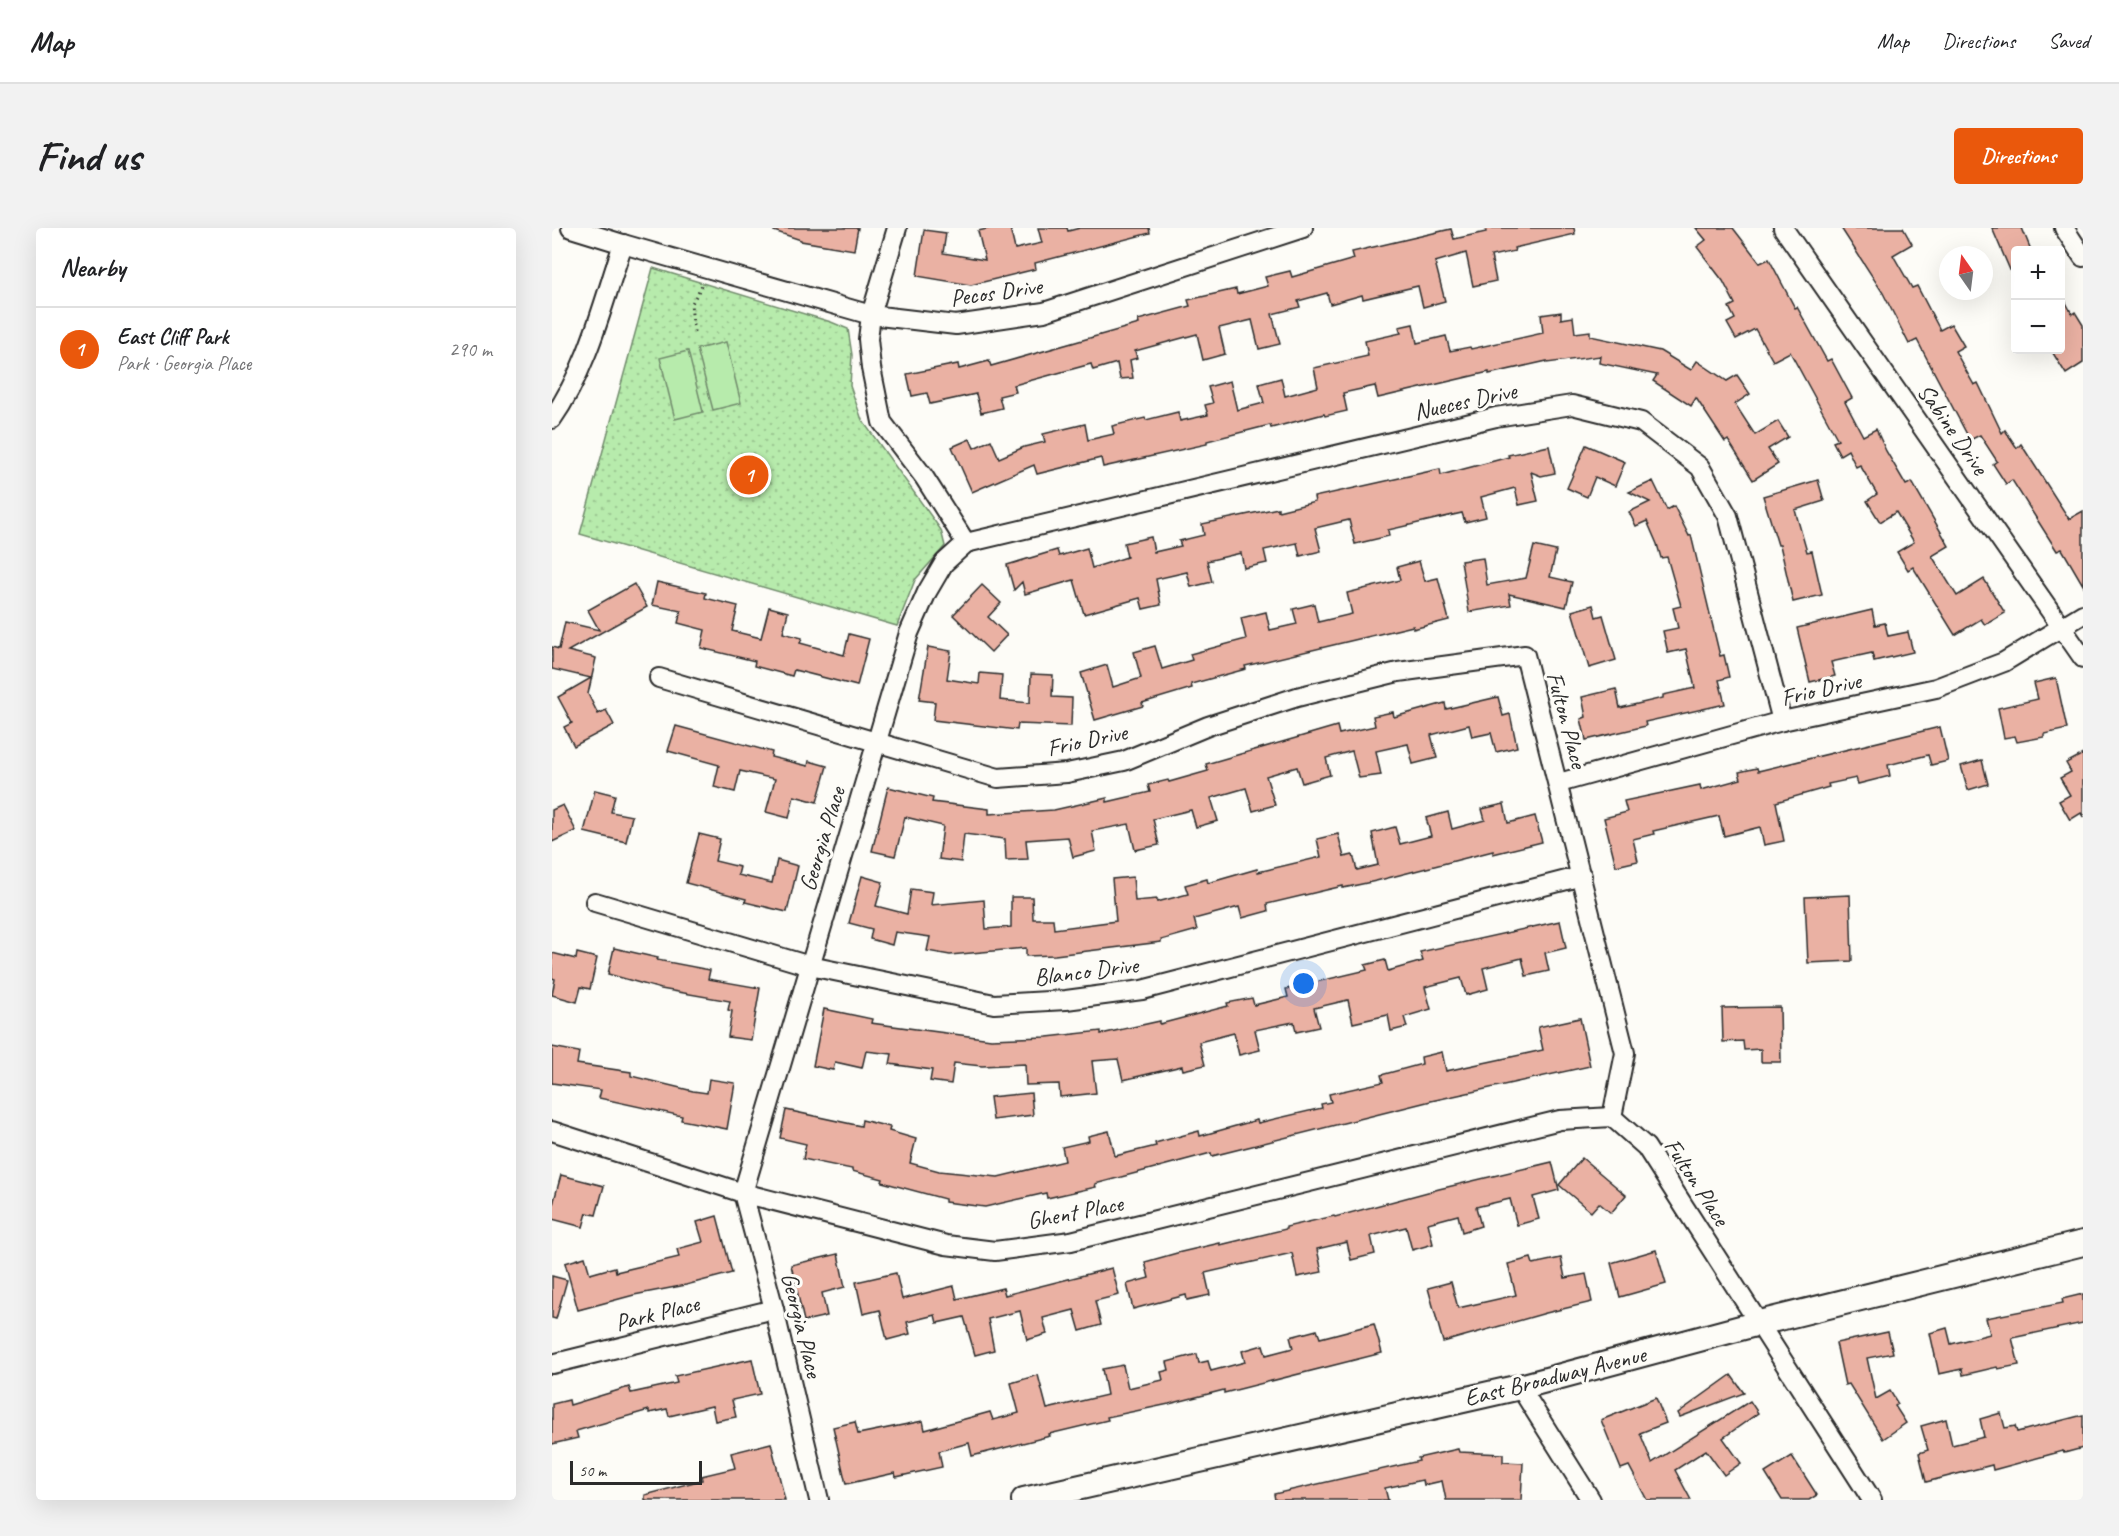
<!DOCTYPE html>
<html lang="en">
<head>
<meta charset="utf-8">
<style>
  body { margin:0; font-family:Caveat,sans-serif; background:#f2f2f2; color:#202124 }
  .controls { position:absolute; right:18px; top:18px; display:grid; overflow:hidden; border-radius:6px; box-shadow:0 6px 24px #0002 }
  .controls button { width:54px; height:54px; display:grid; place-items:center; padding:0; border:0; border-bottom:2px solid #e0e0e0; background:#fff; color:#202124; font:30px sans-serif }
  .compass { position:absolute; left:1387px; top:18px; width:54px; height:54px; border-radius:50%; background:#fff; box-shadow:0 6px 24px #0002; rotate:346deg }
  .scale { position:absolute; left:18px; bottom:15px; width:132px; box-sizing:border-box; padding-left:6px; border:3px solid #2b2b2b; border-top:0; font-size:16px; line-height:21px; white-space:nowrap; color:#2b2b2b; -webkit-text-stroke:4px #fdfcf7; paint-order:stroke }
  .you { position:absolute; left:752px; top:756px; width:21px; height:21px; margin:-15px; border:4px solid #fff; border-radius:50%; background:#1a73e8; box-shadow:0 0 0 9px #1a73e833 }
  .badge { display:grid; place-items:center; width:39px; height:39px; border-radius:50%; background:#ea580c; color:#fff; font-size:20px; font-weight:700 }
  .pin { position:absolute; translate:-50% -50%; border:3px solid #fff; box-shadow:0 2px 6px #0006 }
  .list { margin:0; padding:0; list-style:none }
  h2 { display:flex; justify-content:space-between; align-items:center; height:78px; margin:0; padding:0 24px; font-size:26px }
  h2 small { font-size:20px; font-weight:400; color:#757577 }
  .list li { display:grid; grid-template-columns:39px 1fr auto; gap:18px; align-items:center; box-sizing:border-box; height:84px; padding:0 24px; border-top:2px solid #e0e0e0 }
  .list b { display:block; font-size:22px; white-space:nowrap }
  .list p { margin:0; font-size:20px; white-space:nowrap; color:#757577 }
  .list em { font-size:20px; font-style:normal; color:#757577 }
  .map { position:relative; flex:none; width:1531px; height:1272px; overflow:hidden; border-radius:6px }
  header { display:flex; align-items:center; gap:36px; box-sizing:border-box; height:84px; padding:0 30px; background:#fff; border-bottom:2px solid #e0e0e0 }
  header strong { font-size:28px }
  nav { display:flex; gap:33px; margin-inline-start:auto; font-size:21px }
  .intro { display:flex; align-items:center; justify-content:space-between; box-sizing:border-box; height:144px; padding:0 36px }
  h1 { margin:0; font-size:42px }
  .button { padding:15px 27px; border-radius:6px; background:#ea580c; color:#fff; font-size:21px; font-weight:700 }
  main { display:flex; gap:36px; padding:0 36px }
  aside { flex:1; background:#fff; border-radius:6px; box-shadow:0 6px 24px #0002 }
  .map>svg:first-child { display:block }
  .green { fill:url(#green-dots); stroke:#718b6c; stroke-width:1.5 }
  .pitch { fill:#b7ebac; stroke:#718b6c; stroke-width:1.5 }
  .building { fill:#eab1a3; stroke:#2b2b2b; stroke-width:1.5 }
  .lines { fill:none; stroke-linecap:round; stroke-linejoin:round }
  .street-casing { stroke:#2b2b2b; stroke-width:22 }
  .secondary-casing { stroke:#2b2b2b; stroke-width:28 }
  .path { stroke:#2b2b2b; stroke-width:3; stroke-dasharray:1.5 4.5; stroke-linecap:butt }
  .street { stroke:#fdfcf7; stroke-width:18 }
  .secondary { stroke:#fdfcf7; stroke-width:24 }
  .labels { text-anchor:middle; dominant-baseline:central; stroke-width:6; stroke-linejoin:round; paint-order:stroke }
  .street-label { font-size:24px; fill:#2b2b2b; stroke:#fdfcf7 }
</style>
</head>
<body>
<header>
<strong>Map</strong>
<nav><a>Map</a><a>Directions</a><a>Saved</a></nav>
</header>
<div class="intro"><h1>Find us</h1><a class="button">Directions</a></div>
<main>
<aside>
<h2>Nearby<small></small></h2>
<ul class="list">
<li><span class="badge">1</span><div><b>East Cliff Park</b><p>Park · Georgia Place</p></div><em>290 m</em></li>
</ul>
</aside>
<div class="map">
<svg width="1531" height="1272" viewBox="0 0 1531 1272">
  <defs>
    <pattern id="green-dots" width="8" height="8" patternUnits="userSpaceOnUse" patternTransform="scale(1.5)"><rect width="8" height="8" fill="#b7ebac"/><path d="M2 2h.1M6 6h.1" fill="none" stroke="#9eca94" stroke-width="1.8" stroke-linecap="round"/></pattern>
  </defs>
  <rect width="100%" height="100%" fill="#fdfcf7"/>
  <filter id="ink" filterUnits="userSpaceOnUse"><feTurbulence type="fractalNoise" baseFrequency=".0167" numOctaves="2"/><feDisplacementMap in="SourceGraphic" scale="12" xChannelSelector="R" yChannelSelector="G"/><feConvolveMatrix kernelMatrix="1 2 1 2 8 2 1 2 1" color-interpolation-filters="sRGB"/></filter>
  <g filter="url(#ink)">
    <path class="green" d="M101,40l178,54 17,7 4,26 -2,31 12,34 79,110 4,16 -30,34 -18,46 -317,-92z"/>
    <g class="pitch">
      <path d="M174,114l15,61 -28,7 -16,-61z"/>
      <path d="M136,123l15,61 -28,7 -15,-61z"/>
    </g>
    <g class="building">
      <path d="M223,0h83l-4,22 -53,-9v-1l-27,-9z"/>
      <path d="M439,0h19l5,21 27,-6 -4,-15h29l1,3 12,-3h69l1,5 -115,30 1,6 -65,16 -54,-9 7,-46 22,3 -3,20 42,7 -7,-29z"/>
      <path d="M933,0h89l1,6 -61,14 1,3 -24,5 5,25 -23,5 -7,-33 -31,9 10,39 -22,6 -5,-21 -55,13 -1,-4 -32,9 -3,-11 -29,8 2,6 -28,7 8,30 -21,5 -7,-29 -33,8 6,26 -22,6 -6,-26 -62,17 2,7 -7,2 3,18 -13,1 -3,-16 -24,7 -2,-6 -77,21 2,7 -17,4 3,12 -21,5 -5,-19 -46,10 -3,-11 -15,3 -5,-22 51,-10 1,5 30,-8 2,5 148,-42 -1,-4 52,-14 -2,-6 48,-11 1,5 31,-8 -3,-9 25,-6 2,6 62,-18 -2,-7 99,-23 3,10 32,-7z"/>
      <path d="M1144,0h37l27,35 9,-4 26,49 2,-1 30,54 4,-2 21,39 -7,4 18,34 13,-7 10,22 20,34 6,-3 37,64 -17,10 25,40 27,-17 21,34 -20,12 -4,-6 -26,16 -42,-68 -5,3 -11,-18 17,-10 -18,-30 -16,10 -13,-21 10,-7 -17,-29 -4,2 -8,-17 -8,5 -7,-13 5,-2 -48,-88 -17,9 -18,-32 -19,10 -9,-16 8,-4 -6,-12 6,-3 -12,-23 -26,-34 9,-7z"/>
      <path d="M1289,0h62l9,16 -19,11 19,33 5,-2 23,44 11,-6 13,22 -9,5 19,34 4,-2 24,50 3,-3 12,18 4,-4 48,75 14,-8v74l-21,-36 -5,2 -45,-71 -6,4 -13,-20 4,-3 -17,-26 -10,5 -53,-100 -8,4 -26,-51z"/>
      <path d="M1440,0h30l9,22h-15v34z"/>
      <path d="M1509,65l11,21 3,-2 8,13v38l-17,11 -15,-24h10z"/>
      <path d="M1009,84v7l12,-2 2,16 15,-2v5l70,15 31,19 6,-9 30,20 10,-6 13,19 -15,10 20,31 23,-14 10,16 -20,12 10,15 -25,16 -25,-40 -3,2 -29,-44 -5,8 -38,-25 4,-6 -58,-12 1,-7 -53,7v-2l-58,13v-2l-111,26 -3,-12 -32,7 4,18 -22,5 -1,-2 -53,14 -1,-3 -63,16v3l-104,23 -2,-9 -64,16 -3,-9 -62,27 -20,-45 18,-8 4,9 17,-8 8,18 25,-11 21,-5 -2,-8 42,-10 3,16 26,-6 -2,-8 33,-8 1,2 32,-8 2,9 28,-6 -3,-10 8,-2 -5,-16 22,-6 7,29 27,-7 -5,-19 22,-6 4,18 33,-9 -4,-19 54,-12 -3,-15 36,-8 -2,-6 14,-3 4,19 29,-7 4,15 20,-4 1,2 72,-16 -2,-18z"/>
      <path d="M1034,217l39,17 -10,24 -20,-9 -8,20 -20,-9z"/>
      <path d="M997,218l6,27 -14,3 -10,-4 7,29 -19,4 -4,-17 -34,9 5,20 -21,5 -3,-9 -74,17 1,6 -34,8 -6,-24 -34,8 6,23 -21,5 -3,-13 -33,7 3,13 -23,5 -3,-15 -34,8 5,21 -21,5 -4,-15 -31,7 5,26 -18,4 -3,-11 -56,16 -10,-34 -49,14 -3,-12 -8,8 -7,-25 50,-15 2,6 28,-8 5,20 35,-11 -3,-14 27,-6 3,15 27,-6 -2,-5 25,-6 -2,-11 76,-16v3l37,-9 -1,-5 126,-28 1,6 68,-18 -1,-2z"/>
      <path d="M1266,252l6,21 -29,9 12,42 5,-1 10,44 -29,7 -13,-57h-2l-15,-49z"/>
      <path d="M1101,253l14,29 7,-4 15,30 2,-1 29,121 4,-1 5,22 -10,3 6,24 -80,18 1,4 -60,14 -5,-21 5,-2 -4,-20 34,-8 4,19 43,-10v-3l32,-7 -9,-39 -18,4 -5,-22 15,-3 -5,-20 8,-2 -14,-49 -6,1 -4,-14 -10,-23 -11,5 -7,-14 21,-10 -21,-10z"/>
      <path d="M982,318l22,5 -6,26 22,5 -6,25 -57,-13 2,11 -42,7 -8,-51 22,-3 4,27 39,-7z"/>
      <path d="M867,333l6,20 13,-3 11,42 -36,9v-3l-168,40 1,3 -55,15 1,4 -50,15 1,3 -48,14 -14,-47 26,-8 6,22 28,-9 -7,-26 21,-6 7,23 30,-9 -2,-6 56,-15 -5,-21 25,-6 4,18 27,-6 -4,-15 21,-5 4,18 34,-8 -5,-21 53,-13 -3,-13z"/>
      <path d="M105,354l49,11 -1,5 33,8 -6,25 29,7 8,-31 19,5 -5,21 19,5 -2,5 44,12 5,-21 20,5 -12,47 -63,-16 -2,6 -38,-10 1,-5 -54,-13 4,-18 -27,-7 3,-12 -29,-6z"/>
      <path d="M82,356l13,23 -79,44 28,7 -8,36 10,20 8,-4 8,15 -40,21 -10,-19 8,-4 -14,-26 33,-19 -39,-9v-22l7,2 6,-27 34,8 -11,-20z"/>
      <path d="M430,357l19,18 -13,14 19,18 -16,17 -38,-37z"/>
      <path d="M1041,377l3,12 7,-2 13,45 -27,8 -17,-57z"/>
      <path d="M1320,382l3,15 10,-2 3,13 20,-4 5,20 -39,9 -2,-8 -41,9 4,14 -25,6 -13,-54z"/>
      <path d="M376,419l23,4 -4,28 32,5 1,-11 22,2 -2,25 30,3 1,-29 22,1 -1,22 20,1 -1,28 -53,-2 -1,6 -84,-10 2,-18 -16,-2z"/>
      <path d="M1504,450l11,51 -23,5v3l-27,5 -2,-6 -11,2 -6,-30 40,-9 -4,-16z"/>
      <path d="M946,469l5,19 7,-2 7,33 -21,5 -5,-19 -19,4 -3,-12 -38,10 6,23 -24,6 -5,-20 -32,7 5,24 -22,3 -7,-27 -26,7 4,17 -28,8 -5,-16 -31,9 9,29 -22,6 -7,-23 -35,10 7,23 -22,6 -5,-17 -38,9 6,26 -24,5 -6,-26 -37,7 4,20 -23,6 -5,-20 -42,3 2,19 -22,1 -1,-21 -41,-5 -3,28 -22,-3 4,-33 -38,-9 -10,39 -23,-5 16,-64 45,11 -1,4 57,7v5l65,-4 53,-12v4l43,-10 -2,-7 20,-5 1,2 39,-11 -2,-7 83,-24 48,-14 2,8 36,-8 -2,-10 20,-4 1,5 51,-14 1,6z"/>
      <path d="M124,498l96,26 -1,5 37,9 1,-5 18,5 -10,36 -23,-6 -5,22 -23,-6 9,-33 -35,-8 -5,21 -21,-5 5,-22 -51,-14z"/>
      <path d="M1388,499l8,34 -17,4 -3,-10 -40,10 2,11 -32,8 -2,-6 -28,6 1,3 -53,15 8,39 -20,4 -4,-18 -36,9 -5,-20 -66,15 1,3 -21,5 5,22 -22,5 -12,-48 23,-6 -3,-11 76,-16 1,5 40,-11 -2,-7 18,-4 1,3z"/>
      <path d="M1531,526v63l-2,-4 -11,7 -11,-19 11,-6 -10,-17 11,-6 -5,-9z"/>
      <path d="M1430,532l6,24 -20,6 -7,-24z"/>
      <path d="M43,562l20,5 -4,17 21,4 -6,26 -42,-10z"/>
      <path d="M952,576l4,19 27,-7 7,26 -49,12v-3l-117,30 -33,7v-2l-76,18 1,7 -26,7 -3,-11 -45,12 3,11 -36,10v2l-106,13 -29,1v-8l-76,7 -23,-4 3,-14 -35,-5 -3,13 -22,-6 2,-10 -23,-6 13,-47 21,6 -7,24 31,8 4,-25 22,3 -2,13 53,-5 2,29 25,-2v-30h21l1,22h20l1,10 62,-8 -4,-42 21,-2 2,24 22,-2v3l31,-8 -3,-9 22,-6 1,4 49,-14 1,3 63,-15 -4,-18 21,-5 6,23 9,-2 4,15 21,-5 -6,-32 23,-6 5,17 31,-8 -5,-18 22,-6 4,17 33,-9 -3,-11z"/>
      <path d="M11,577l13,26 -24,11v-32z"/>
      <path d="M147,606l21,5 -5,22 25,6 -2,8 34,8 5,-23 21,6 -11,46 -42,-10 1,-3 -60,-16z"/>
      <path d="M1298,667l2,66 -44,2 -3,-66z"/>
      <path d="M1008,693l6,27 -21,5 4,18 -23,5 -4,-18 -39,10 5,21 -22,6 -5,-17 -36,9 6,22 -27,8 3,10 -16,4 -3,-16 -35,8 -5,-23 -34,8 5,19 -23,5 -2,-10 -39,8 5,20 -21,5 -5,-22 -35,9 6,23 -22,5 -1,-4 -59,14 -5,-21 -26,2 4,32 -36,4 -1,-13 -33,1 -1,-21 -43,2 -28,-3 -3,21 -21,-3 2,-11 -42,-6 2,-10 -26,-3 -4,17 -27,-6 -2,8 -20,-4 11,-57 48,10 -1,4 120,16 56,-2 54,-6v3l59,-13v3l68,-18 -1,-3 25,-5 2,7 34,-8 -2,-8 81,-19 -2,-5 20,-5 3,11 35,-10 -3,-9z"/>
      <path d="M62,720l44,10 -1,2 53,10 -2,9 52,9 -9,52 -23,-3 4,-26 -4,-1 2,-9 -69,-12 -53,-15z"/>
      <path d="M0,725l24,6 1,-6 20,5 -7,31 -9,-2 -4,15 -25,-7 3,-16 -3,-1z"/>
      <path d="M1228,779l1,55h-20v-13l-17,1 -1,-9 -20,1 -1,-34z"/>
      <path d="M1028,790l10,48 -159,35 -219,55 -1,-3 -116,31 1,3 -49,11 -1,-5 -61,14 -40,-5v-3l-63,-17 1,-3 -31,-8v-2l-49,-10 3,-15 -26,-6 6,-28 75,16 1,-6 28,7 -1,4 27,8 -6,24 29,8 59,6 67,-16 -3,-14 27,-6 -1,-5 21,-5 6,25 41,-10 -1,-3 44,-12 1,5 57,-16 1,3 64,-15 -1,-4 10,-2 -2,-8 54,-12 -2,-7 41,-11 -1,-7 21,-5 4,19 97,-21 -5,-23z"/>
      <path d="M0,819l27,5 -2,12 54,8v4l62,15 14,2 2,-14 26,4 -8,46 -46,-9 1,-4 -83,-18 2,-8 -49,-7z"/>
      <path d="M479,865l2,22 -40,5 -3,-23z"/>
      <path d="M1030,930l44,37 -15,18 -12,-10 -8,9 -32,-27z"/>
      <path d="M1000,934l7,28 -26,7 6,22 -22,6 -7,-26 -34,8 5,19 -19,6 -4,-17 -30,8 5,21 -21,6 -6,-23 -35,9 4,18 -24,6 -4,-18 -30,7 5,23 -25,5 -5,-24 -87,20 5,22 -23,5 -1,-5 -53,14 -6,-25 22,-6 -4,-16 32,-9 43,-10v2l66,-16v-2l48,-11 1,1 104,-28z"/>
      <path d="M9,947l43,11 -8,29 -9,-2 -4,14 -31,-8v-11z"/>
      <path d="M165,988l15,57 -46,12 -52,10 -56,15 -13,-47 20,-6 5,17 25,-7 1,5 63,-15 -2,-8 26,-7 -6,-20z"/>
      <path d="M1104,1022l10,34 -46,13 -9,-34z"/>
      <path d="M286,1026l7,33 -23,6 5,23 -23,5 -13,-56z"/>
      <path d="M979,1030l2,6 28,-6 4,20 21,-4 6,28 -46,11 -103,29 -15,-54 23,-6 7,26 58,-13 -8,-31z"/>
      <path d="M560,1040l7,27 -24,6 6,24 -21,6 -6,-21 -31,8 4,16 -20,6 -7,-29 -32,8 6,31 -19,5 -11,-38 -27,6 -2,-8 -28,7 3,12 -23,6 -7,-30 -17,4 -7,-32 40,-9 6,26 52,-13 3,13 46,-11 2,7z"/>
      <path d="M0,1048l15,4 -11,39 -4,-1z"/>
      <path d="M1531,1066v29l-71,15 7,27 -21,4 -1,-2 -34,8 -1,-6 -23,5 -9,-41 17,-5 4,16 39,-10 -4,-16 77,-15 -1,-4z"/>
      <path d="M822,1096l8,29 -158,40v-3l-55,14 -62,13 1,3 -59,14 1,2 -78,20 -3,-13 -30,8 3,16 -46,10 -1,-4 -49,11 -13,-57 22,-5 3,12 65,-13 2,9 65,-18 3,8 26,-7 -8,-30 27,-8 9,34 60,-14 -5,-26 21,-4 5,23 35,-8 -2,-8 8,-2 -2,-8 30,-8 2,9 9,-2 3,10 34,-9 -3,-11 21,-6 3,10 27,-7 -3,-11 27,-7 3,8z"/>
      <path d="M1336,1104l5,21 -26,5 9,41 14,-8 8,13 -3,2 11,17 -23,16 -34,-55 -4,1 -9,-42z"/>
      <path d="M200,1131l8,35 -28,6 4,17 -21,4 -3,-15 -43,10 -2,-7 -18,4v-3l-73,21 2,7 -26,6v-40l17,-4 1,5 59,-18 2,6 46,-10 -2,-7z"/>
      <path d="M1179,1147l13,18 -64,24 -2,-4z"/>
      <path d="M1104,1170l10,25 -26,10 12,30 98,-62 8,12 -35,25 18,25 -17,12 -18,-25 -31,20 16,30h-44l-18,-34 -8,3 -20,-49z"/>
      <path d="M1449,1185l4,15 10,-2 2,6 66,-17v33l-19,5 -1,-2 -70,19 -1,-5 -66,17 -7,-29 9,-3 -7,-24 25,-7 6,26 32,-8 -4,-18z"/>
      <path d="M219,1215l14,57h-140v-5l57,-15 -1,-4 34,-8 -4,-15z"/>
      <path d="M906,1221l1,3 44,2v8l20,1 -2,37h-75l-4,-19 -18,4 -1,-5 -38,8 3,12h-113l-1,-6 145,-33 -1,-3z"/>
      <path d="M1240,1228l25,39 -8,5h-27l-17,-27z"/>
    </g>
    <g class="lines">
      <defs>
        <g id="street">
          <path d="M1231,0l300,430"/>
          <path d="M1512,0l19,29"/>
          <path d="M71,16l248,71 85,10 88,-13 259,-84"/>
          <path d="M0,191c36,-51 51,-116 71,-175l-52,-16"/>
          <path d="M414,315l530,-126 76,-12 69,17 59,45 28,49 54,205"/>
          <path d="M107,450l339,100 69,-5 57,-12 84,-35 89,-29 101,-25 127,-17 100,398 -13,64 34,30 226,353"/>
          <path d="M1007,555l223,-62 154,-33 68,-26 79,-48"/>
          <path d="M43,674l215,64 184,38 72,-4 76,-10 440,-114"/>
          <path d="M0,903l191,62 203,52 49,6 76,-10 489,-121 52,-3"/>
          <path d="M0,1136l222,-55"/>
          <path d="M968,1159l71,113"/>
          <path d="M267,1272l-45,-191 -31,-116 166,-560 18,-41 17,-29 22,-20 -42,-66 -42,-55 -11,-54 -3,-29 3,-24 26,-87"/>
        </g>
        <path id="secondary" d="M472,1272l496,-113 239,-64 324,-80"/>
      </defs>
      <use href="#street" class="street-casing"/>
      <use href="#secondary" class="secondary-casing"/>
      <path class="path" d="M142,104l-3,-27 12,-22"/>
      <use href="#street" class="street"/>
      <use href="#secondary" class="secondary"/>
    </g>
  </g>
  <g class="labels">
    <g class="street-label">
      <text transform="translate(444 64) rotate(-8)">Pecos Drive</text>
      <text transform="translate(913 173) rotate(-12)">Nueces Drive</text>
      <text transform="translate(1401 201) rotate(55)">Sabine Drive</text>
      <text transform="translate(1269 461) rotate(-13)">Frio Drive</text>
      <text transform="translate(1015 492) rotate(75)">Fulton Place</text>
      <text transform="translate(535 512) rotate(-12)">Frio Drive</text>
      <text transform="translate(270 611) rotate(-73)">Georgia Place</text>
      <text transform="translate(534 743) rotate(-7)">Blanco Drive</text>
      <text transform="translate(1145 954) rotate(57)">Fulton Place</text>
      <text transform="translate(523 984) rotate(-11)">Ghent Place</text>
      <text transform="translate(105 1085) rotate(-14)">Park Place</text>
      <text transform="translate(250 1097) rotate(76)">Georgia Place</text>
      <text transform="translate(1003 1148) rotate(-14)">East Broadway Avenue</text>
    </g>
  </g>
</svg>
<div class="controls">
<button>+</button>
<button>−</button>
</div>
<svg class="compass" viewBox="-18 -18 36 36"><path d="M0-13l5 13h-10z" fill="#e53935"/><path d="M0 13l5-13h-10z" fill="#757577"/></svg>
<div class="scale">50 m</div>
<div class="you"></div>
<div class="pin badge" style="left:197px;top:247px">1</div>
</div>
</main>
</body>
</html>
